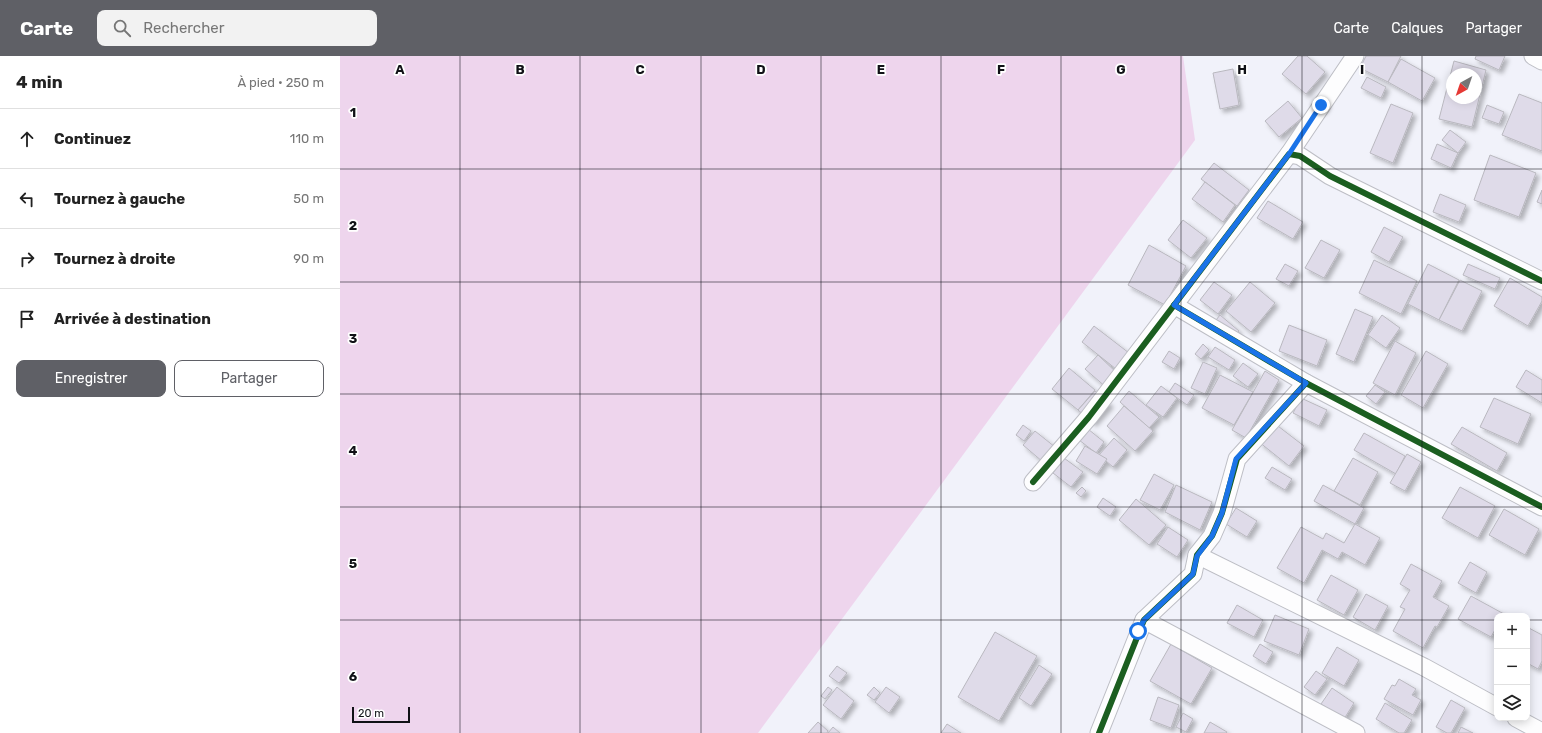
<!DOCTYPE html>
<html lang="fr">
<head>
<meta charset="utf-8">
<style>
  body { margin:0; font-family:Rubik,sans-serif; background:#f2f2f2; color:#222 }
  .controls { position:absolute; right:12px; bottom:12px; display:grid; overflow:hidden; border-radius:8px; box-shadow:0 2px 10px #0003 }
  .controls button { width:36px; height:36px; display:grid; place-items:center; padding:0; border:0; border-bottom:1px solid #e0e0e0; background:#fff; color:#222; font:20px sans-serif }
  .compass { position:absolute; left:1106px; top:12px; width:36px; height:36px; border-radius:50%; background:#fff; box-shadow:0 2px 10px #0003; rotate:220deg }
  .scale { position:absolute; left:12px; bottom:10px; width:58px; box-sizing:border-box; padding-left:4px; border:2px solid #101116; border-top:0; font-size:11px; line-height:14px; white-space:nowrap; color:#101116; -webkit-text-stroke:3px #fff; paint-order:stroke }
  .stop { position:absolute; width:12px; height:12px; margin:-9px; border:3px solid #1a73e8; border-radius:50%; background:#fff }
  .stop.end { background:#1a73e8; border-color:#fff; box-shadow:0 1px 4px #0008 }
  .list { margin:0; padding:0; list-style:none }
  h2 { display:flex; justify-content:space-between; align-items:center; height:52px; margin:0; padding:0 16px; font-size:17px }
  h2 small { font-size:13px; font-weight:400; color:#767676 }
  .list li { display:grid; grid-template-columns:26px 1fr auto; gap:12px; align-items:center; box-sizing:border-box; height:60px; padding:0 16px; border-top:1px solid #e0e0e0 }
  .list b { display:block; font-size:15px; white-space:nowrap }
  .list em { font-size:13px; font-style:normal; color:#767676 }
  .actions { display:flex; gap:8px; padding:12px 16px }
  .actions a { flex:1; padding:9px 0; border:1px solid #5f6066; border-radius:8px; text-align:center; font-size:14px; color:#5f6066 }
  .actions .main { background:#5f6066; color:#fff }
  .icon { flex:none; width:22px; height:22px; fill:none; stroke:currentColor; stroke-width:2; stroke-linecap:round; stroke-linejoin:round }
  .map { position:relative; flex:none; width:1202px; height:677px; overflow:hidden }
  header { display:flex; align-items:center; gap:24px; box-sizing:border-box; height:56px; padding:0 20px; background:#5f6066; color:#fff }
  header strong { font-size:19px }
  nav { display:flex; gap:22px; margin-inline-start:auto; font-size:14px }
  .search { width:280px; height:36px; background:#f2f2f2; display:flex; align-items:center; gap:10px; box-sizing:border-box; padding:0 14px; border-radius:8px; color:#767676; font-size:15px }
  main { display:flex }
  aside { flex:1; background:#fff }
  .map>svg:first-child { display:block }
  .green { fill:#eed5ed }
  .building { fill:#dfdbe9; stroke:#b9b8bf; fill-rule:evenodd; filter:url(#shadow) }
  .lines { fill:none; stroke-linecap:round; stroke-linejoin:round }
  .minor-casing { stroke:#bdbec5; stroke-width:19 }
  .minor { stroke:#fdfdfe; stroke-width:17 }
  .cycleway-casing { stroke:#fff; stroke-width:8 }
  .cycleway { stroke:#1b5e20; stroke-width:6 }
  .route { stroke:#1a73e8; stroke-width:5 }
  .grid { fill:none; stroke:#101116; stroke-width:1; stroke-opacity:0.55 }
  .grid-label { font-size:13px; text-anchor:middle; font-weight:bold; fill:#101116; stroke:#fff; stroke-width:3.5; stroke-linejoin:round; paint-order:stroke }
</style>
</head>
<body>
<header>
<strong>Carte</strong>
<div class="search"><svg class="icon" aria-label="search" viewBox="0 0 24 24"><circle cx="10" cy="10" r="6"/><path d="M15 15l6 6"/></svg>Rechercher</div>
<nav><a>Carte</a><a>Calques</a><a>Partager</a></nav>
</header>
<main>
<aside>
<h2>4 min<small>À pied · 250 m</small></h2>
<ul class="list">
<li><svg class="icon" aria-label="ahead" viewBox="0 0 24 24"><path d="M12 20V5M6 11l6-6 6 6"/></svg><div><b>Continuez</b></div><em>110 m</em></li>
<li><svg class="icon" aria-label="left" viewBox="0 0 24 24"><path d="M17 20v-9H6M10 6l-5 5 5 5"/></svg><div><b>Tournez à gauche</b></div><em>50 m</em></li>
<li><svg class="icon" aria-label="right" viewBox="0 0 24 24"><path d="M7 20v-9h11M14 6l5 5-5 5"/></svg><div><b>Tournez à droite</b></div><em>90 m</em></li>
<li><svg class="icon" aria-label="arrive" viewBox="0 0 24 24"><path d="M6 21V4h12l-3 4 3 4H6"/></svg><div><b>Arrivée à destination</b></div></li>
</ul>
<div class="actions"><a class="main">Enregistrer</a><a>Partager</a></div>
</aside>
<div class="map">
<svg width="1202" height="677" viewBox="0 0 1202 677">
  <defs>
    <filter id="shadow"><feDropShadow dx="3.5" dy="3.5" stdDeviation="2" flood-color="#0004"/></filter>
  </defs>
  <rect width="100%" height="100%" fill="#f1f2fa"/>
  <path class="green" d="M0,0h843l12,84 -437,593h-418z"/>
  <g class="building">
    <path d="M958,0h9l18,16 -19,22 -24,-20z"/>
    <path d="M1026,0h35l-13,26 -28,-14z"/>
    <path d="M1136,0h29l-6,14 -24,-11z"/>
    <path d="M1061,3l34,19 -13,23 -34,-19z"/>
    <path d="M1114,5l32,9 -14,57 -33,-8zM1112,18h24v24h-24z"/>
    <path d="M893,13l6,36 -19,4 -7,-36z"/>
    <path d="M1027,21l19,10 -5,11 -20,-10z"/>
    <path d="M1179,38l23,9v48l-40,-16z"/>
    <path d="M948,45l14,17 -23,19 -14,-16z"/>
    <path d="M1051,48l22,9 -20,50 -23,-10z"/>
    <path d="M1147,49l17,7 -5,12 -17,-6z"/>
    <path d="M1110,74l16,12 -8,11 -16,-13z"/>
    <path d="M1097,88l21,9 -7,15 -20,-9z"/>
    <path d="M1150,99l46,18 -17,44 -45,-17z"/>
    <path d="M874,107l35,27 -12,16 -36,-27z"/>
    <path d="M865,126l30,23 -12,17 -31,-23z"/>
    <path d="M1202,134v14l-5,-2z"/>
    <path d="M1100,138l26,11 -7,17 -26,-10z"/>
    <path d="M928,145l35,21 -10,17 -36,-21z"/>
    <path d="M843,164l24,18 -16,20 -23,-18z"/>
    <path d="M1044,171l19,10 -14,25 -18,-10z"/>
    <path d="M981,184l19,10 -16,28 -19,-10z"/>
    <path d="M809,189l37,21 -21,39 -37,-20z"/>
    <path d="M1034,204l43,21 -16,33 -42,-21z"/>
    <path d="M945,208l13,7 -9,15 -13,-7z"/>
    <path d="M1088,208l31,16 -20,40 -31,-16z"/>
    <path d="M1128,208l32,14 -5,11 -32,-14z"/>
    <path d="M1170,222l32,19v4l-14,25 -34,-20z"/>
    <path d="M1120,224l22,11 -20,40 -23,-11z"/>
    <path d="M874,226l18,13 -14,19 -18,-14z"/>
    <path d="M910,226l25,21 -24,29 -25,-21z"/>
    <path d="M1015,253l18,8 -19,45 -18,-8z"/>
    <path d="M880,259l19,16 -9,10 -18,-16z"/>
    <path d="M1042,259l18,13 -14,20 -18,-13z"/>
    <path d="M949,269l38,15 -10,26 -38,-15z"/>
    <path d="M754,270l35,27 -13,16 -34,-27z"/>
    <path d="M1055,285l21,12 -21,42 -22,-12z"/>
    <path d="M863,288l6,6 -8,9 -6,-5z"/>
    <path d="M875,291l20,13 -6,10 -21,-13z"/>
    <path d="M829,295l11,7 -6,11 -12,-7z"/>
    <path d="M1086,295l22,13 -25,44 -22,-13z"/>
    <path d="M758,299l21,20 -12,13 -22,-19z"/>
    <path d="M863,306l14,6 -12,26 -14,-6z"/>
    <path d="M903,307l15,11 -10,13 -15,-11z"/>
    <path d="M729,312l26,22 -17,20 -26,-21z"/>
    <path d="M1186,314l16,10v23l-26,-16z"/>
    <path d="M925,315l14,9 -33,58 -14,-8z"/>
    <path d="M880,319l33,17 -19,33 -32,-17z"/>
    <path d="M835,327l19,12 -7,10 -18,-13z"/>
    <path d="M1035,329l10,7 -9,12 -10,-8z"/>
    <path d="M821,330l16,12 -14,19 -17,-12z"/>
    <path d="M755,335l15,13 -17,19 -15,-13z"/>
    <path d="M789,335l30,26 -10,11 -29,-26z"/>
    <path d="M961,342l26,12 -8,16 -26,-13z"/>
    <path d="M1154,342l37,16 -13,30 -38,-17z"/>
    <path d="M784,350l29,25 -18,20 -28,-25z"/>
    <path d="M934,367l30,23 -15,20 -30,-24z"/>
    <path d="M683,369l8,6 -7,10 -8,-6z"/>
    <path d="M1122,371l45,26 -10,18 -46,-27z"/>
    <path d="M748,373l16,13 -8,11 -17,-13z"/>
    <path d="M695,375l20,16 -12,15 -20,-17z"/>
    <path d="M1024,377l41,23 -9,18 -42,-24z"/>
    <path d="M774,382l13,12 -14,17 -14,-12z"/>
    <path d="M745,390l22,13 -10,15 -21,-13z"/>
    <path d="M1067,398l14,8 -16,29 -15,-8z"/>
    <path d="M724,402l19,14 -12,15 -18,-14z"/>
    <path d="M1013,402l25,14 -18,33 -26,-14z"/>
    <path d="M932,411l20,12 -7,11 -20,-12z"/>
    <path d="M814,418l20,11 -14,25 -20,-10z"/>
    <path d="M836,429l36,17 -12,28 -35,-18z"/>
    <path d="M983,429l41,23 -9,16 -41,-23z"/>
    <path d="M742,431l4,4 -5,6 -5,-4z"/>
    <path d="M1120,431l35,19 -17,32 -36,-20z"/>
    <path d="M763,442l13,9 -6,9 -13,-9z"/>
    <path d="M796,443l30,26 -17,20 -30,-25z"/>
    <path d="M896,452l21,13 -10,16 -21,-13z"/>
    <path d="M1164,453l35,20 -14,26 -36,-20z"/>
    <path d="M1015,468l25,14 -15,27 -23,-13 -4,7 -16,-9 -18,33 -27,-15 24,-41 22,12 3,-6 18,10z"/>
    <path d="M828,471l20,13 -11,17 -20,-13z"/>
    <path d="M1130,506l17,10 -11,21 -18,-10z"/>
    <path d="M1071,508l31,17 -9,16 16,9 -12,21 -2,-1 -12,22 -30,-17 12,-22 -5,-2 10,-17 -10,-6z"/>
    <path d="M991,519l27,15 -14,25 -27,-15z"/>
    <path d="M1026,538l22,12 -13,24 -22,-13z"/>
    <path d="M1131,540l33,18 -1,2h-6v10l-6,11 -33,-18z"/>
    <path d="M897,549l26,15 -9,17 -27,-14z"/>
    <path d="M935,559l34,14 -10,26 -35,-14z"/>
    <path d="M1187,571l15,8v26l-4,8 -11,-6z"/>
    <path d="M655,576l42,24 -38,65 -41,-24z"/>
    <path d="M831,588l41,24 -21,36 -41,-23z"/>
    <path d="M920,588l13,8 -7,12 -13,-8z"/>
    <path d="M997,591l22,13 -15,26 -22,-13z"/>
    <path d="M699,609l13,9 -21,32 -12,-8z"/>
    <path d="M497,610l10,7 -8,10 -10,-7z"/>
    <path d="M976,615l11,8 -12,16 -11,-8z"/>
    <path d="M1059,623l17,10 -4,6 9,5 -8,15 -29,-16 8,-14 3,1z"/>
    <path d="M488,631l4,3 -7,9 -4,-3z"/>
    <path d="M497,631l17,14 -13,18 -18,-14z"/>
    <path d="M534,631l6,6 -6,7 -7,-5z"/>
    <path d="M546,631l14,10 -11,16 -14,-11z"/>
    <path d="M992,632l22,15 -10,16 -23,-15z"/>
    <path d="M818,641l21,8 -8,23 -21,-8z"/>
    <path d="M1111,644l14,8 -14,25h-4l-11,-6z"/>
    <path d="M1045,647l27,17 -8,13h-5l-23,-14z"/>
    <path d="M843,657l10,6 -7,13 -10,-5z"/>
    <path d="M478,666l10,9 -1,2h-19z"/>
    <path d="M870,666l17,10 -1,1h-22z"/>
    <path d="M607,668l14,9h-20z"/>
    <path d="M493,671l7,6h-12z"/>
    <path d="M1121,671l12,6h-15z"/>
  </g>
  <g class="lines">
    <defs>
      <g id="minor">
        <path d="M1193,0l9,5"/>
        <path d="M949,98l66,-98"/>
        <path d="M834,249l132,78 236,124"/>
        <path d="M693,426l56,-65 200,-263 11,2 30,20 212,105"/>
        <path d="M857,499l227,112 73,40"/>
        <path d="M804,564l212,113"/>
        <path d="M1176,662l26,14"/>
        <path d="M759,677l45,-113 49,-46 4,-19 15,-19 10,-23 15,-54 69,-76"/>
      </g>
    </defs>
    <use href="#minor" class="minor-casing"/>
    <use href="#minor" class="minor"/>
    <defs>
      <g id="cycleway">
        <path d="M834,249l132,78 236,124"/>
        <path d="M693,426l56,-65 200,-263 11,2 30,20 212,105"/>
        <path d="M759,677l45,-113 49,-46 4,-19 15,-19 10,-23 15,-54 69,-76"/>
      </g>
    </defs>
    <use href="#cycleway" class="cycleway-casing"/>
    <use href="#cycleway" class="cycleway"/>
  </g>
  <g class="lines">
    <path class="route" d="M798,575l6,-11 49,-46 4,-18 15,-20 10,-23 14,-54 70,-76 -132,-78 115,-151 32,-49"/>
  </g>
  <path class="grid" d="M120,0v677M240,0v677M361,0v677M481,0v677M601,0v677M721,0v677M841,0v677M962,0v677M1082,0v677M0,113h1202M0,226h1202M0,338h1202M0,451h1202M0,564h1157M1187,564h15"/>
  <g class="grid-label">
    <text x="60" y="18">A</text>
    <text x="180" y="18">B</text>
    <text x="300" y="18">C</text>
    <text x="421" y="18">D</text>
    <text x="541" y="18">E</text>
    <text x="661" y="18">F</text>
    <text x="781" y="18">G</text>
    <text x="902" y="18">H</text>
    <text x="1022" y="18">I</text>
    <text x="13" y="61">1</text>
    <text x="13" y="174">2</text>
    <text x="13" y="287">3</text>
    <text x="13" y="399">4</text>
    <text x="13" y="512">5</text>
    <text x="13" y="625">6</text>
  </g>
</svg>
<div class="controls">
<button>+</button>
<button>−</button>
<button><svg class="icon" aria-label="layers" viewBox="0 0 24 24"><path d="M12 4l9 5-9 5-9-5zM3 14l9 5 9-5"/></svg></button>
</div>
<svg class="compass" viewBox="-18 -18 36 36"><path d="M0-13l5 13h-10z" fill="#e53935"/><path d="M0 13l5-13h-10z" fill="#767676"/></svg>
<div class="scale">20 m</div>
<div class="stop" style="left:798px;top:575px"></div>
<div class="stop end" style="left:981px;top:49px"></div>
</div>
</main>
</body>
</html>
